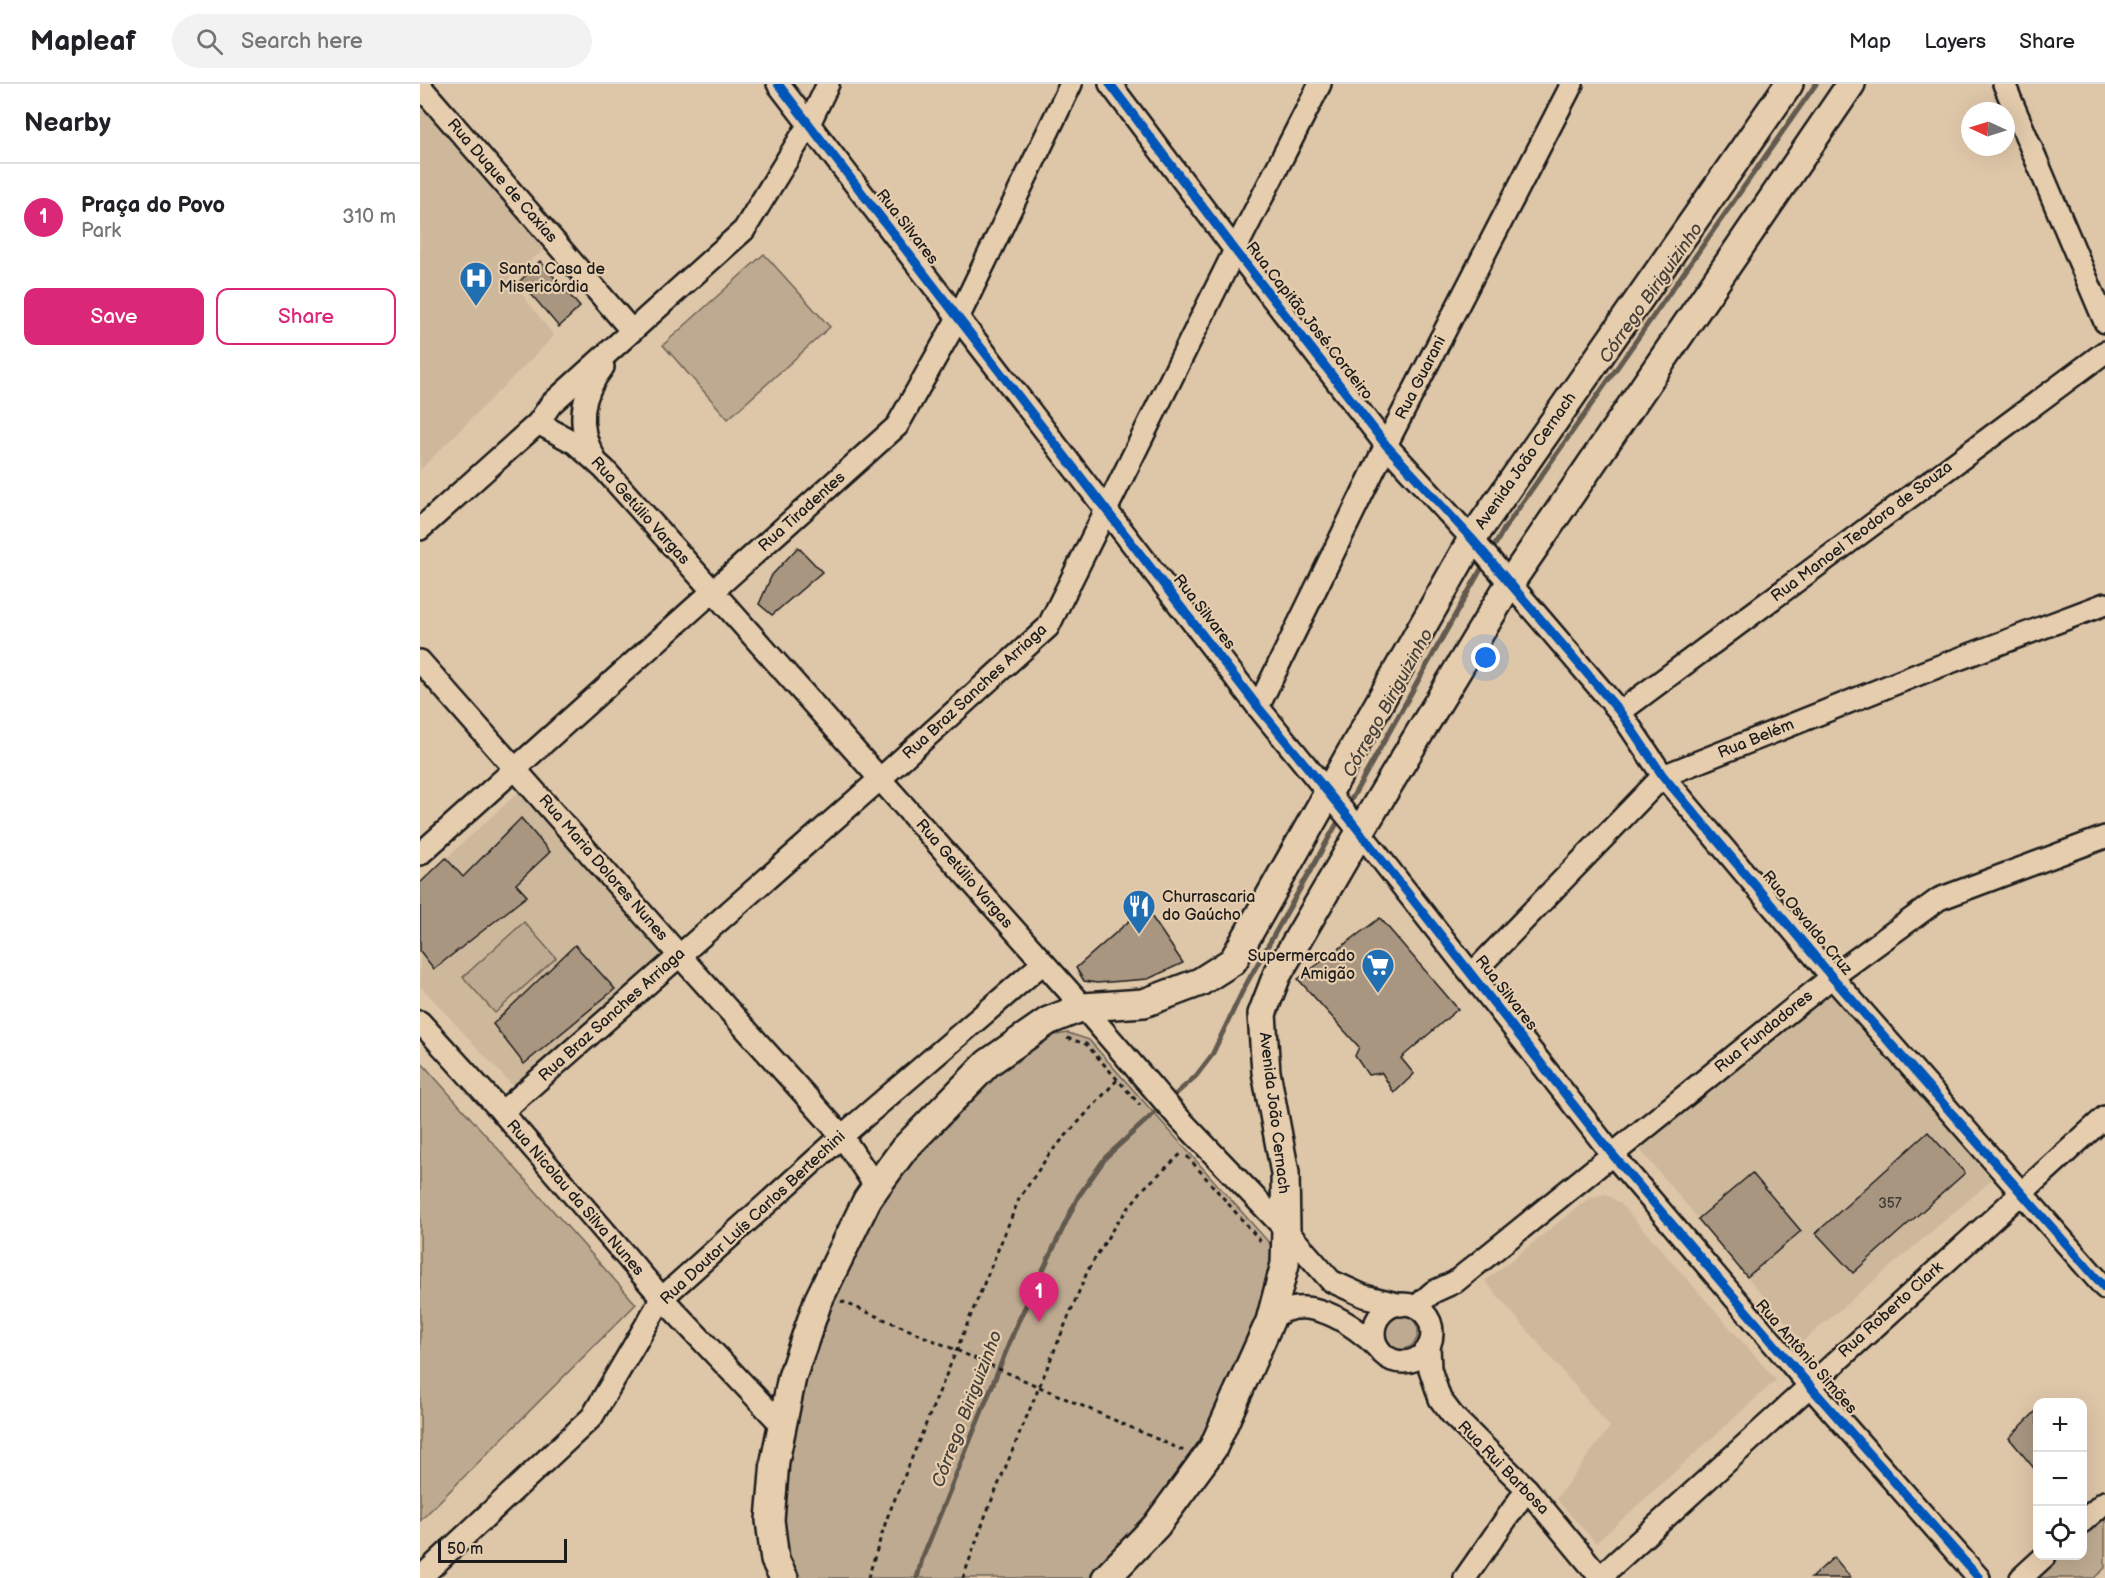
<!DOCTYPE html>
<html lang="en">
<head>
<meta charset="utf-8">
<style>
  body { margin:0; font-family:"Balsamiq Sans",sans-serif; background:#f2f2f2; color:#202124 }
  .controls { position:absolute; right:18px; bottom:18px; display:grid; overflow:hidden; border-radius:12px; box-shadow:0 6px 24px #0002 }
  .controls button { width:54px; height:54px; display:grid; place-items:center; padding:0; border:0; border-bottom:2px solid #e0e0e0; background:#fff; color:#202124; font:30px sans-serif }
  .compass { position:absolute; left:1541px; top:18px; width:54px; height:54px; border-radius:50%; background:#fff; box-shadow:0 6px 24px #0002; rotate:274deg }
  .scale { position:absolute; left:18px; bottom:15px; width:129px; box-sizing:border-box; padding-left:6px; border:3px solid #1c1c1c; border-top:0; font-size:16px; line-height:21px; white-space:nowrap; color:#1c1c1c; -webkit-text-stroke:4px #e6cdae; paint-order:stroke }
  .you { position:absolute; left:1066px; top:574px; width:21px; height:21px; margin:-15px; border:4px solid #fff; border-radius:50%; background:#1a73e8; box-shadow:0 0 0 9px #1a73e833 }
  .badge { display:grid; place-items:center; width:39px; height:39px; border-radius:50%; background:#db2777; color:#fff; font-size:20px; font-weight:700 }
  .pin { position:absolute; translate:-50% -50px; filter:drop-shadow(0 2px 3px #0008) }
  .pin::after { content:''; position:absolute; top:32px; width:21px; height:18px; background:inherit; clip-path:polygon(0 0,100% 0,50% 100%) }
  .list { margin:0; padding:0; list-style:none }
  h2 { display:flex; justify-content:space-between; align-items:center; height:78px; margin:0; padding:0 24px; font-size:26px }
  h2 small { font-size:20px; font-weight:400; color:#757577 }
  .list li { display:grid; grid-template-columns:39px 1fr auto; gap:18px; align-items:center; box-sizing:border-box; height:108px; padding:0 24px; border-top:2px solid #e0e0e0 }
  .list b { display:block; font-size:22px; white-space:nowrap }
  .list p { margin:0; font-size:20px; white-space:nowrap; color:#757577 }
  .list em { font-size:20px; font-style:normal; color:#757577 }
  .actions { display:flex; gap:12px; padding:18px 24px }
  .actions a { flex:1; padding:14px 0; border:2px solid #db2777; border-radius:12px; text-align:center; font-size:21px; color:#db2777 }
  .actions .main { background:#db2777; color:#fff }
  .icon { flex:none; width:33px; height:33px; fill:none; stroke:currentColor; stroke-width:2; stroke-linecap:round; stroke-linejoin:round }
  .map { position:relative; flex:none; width:1685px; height:1494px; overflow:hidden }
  header { display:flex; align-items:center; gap:36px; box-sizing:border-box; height:84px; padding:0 30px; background:#fff; border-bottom:2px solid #e0e0e0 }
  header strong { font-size:28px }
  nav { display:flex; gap:33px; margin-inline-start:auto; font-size:21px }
  .search { width:420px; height:54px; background:#f2f2f2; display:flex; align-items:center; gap:15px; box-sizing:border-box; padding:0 21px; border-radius:33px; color:#757577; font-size:22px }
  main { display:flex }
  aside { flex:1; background:#fff }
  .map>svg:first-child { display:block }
  .built { fill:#ceb89c }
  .green { fill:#beaa91; stroke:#6d6356; stroke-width:1.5 }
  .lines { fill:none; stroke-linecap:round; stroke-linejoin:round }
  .stream { stroke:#625a4f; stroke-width:5 }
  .building { fill:#a89681; stroke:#1c1c1c; stroke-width:1.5 }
  .minor-casing { stroke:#1c1c1c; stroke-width:26 }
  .major-casing { stroke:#1c1c1c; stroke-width:32 }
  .path { stroke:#1c1c1c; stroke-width:3; stroke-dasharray:4.5 4.5; stroke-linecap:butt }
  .minor { stroke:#e6cdae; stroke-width:21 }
  .major { stroke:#e6cdae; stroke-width:27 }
  .cycleway-casing { stroke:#e6cdae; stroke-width:13 }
  .cycleway { stroke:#0057b8; stroke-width:9 }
  .labels { text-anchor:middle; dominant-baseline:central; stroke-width:4.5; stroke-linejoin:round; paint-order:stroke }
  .number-label { font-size:14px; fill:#3f3a35 }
  .street-label { font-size:16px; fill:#1c1c1c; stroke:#e6cdae }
  .poi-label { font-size:16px; fill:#1c1c1c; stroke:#e6cdae; text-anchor:start }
  .water-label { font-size:18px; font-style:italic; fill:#45403a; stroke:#e6cdae }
</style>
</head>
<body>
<header>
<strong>Mapleaf</strong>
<div class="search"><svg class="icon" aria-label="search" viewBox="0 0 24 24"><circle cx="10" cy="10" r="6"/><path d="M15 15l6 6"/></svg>Search here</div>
<nav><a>Map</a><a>Layers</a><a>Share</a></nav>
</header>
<main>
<aside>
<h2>Nearby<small></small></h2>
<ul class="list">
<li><span class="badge">1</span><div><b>Praça do Povo</b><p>Park</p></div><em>310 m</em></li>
</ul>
<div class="actions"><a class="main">Save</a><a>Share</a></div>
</aside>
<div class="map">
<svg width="1685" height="1494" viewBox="0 0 1685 1494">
  <rect width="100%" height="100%" fill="#dec6a8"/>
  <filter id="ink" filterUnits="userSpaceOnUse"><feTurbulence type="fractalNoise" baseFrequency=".0167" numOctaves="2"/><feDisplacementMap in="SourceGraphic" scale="12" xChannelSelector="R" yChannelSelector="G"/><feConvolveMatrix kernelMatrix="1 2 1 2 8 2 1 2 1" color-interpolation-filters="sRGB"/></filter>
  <g filter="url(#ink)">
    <g class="built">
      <path d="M0,17l128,146 -39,30 45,59 -134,134z"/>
      <path d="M103,704l157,170 -158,138 -102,-110v-104z"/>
      <path d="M1407,900l165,196 -190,162 -165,-196z"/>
      <path d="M1186,1110l14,9 156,177 -180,163 -40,-44 54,-72 -125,-146 104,-83z"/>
    </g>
    <g class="green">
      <path d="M344,170l66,73 -102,92 -65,-74z"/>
      <path d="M104,838l32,36 -61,55 -32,-36z"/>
      <path d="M648,949l21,7 183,206v28l-8,35 -66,145 -94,115 -11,9h-299l-11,-32v-75l31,-135 60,-134 97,-112 72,-53z"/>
      <path d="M0,977l216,243 -216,217z"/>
      <circle cx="981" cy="1248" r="17"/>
      <path d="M1685,1407v77l-11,10h-84l27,-25 1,3h44l1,-45z"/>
    </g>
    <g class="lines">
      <g class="stream">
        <path d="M1070,470l14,-25 312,-445"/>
        <path d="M927,723l138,-245"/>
        <path d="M749,1016l27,-24 16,-21 32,-67 96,-170"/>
        <path d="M497,1494l5,-19 95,-235 61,-127 28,-40 56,-51"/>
      </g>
    </g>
    <g class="building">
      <path d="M120,177l40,46 -21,20 -39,-46z"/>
      <path d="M378,463l24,25 -50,43 -13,-11 13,-29z"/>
      <path d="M101,734l29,34 -34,32 11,12 -93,73 -14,-18v-68l26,-25 17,19z"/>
      <path d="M725,823l38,56 -35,16 -51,4 -13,-2 -8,-13z"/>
      <path d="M960,834l78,91 -57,49 13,16 -20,19 -12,-20 -14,2 -13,-19 4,-9 -61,-68z"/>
      <path d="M155,861l40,44 -91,75 -31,-40z"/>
      <path d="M1508,1048l37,41 -112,100 -37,-40z"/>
      <path d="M1332,1089l49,58 -54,46 -49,-58z"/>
      <path d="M1617,1326v62l-28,-34z"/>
      <path d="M1414,1473l17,21h-40z"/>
    </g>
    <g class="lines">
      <defs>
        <g id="minor">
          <path d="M358,0l480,623 94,115 260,332 197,231 170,193"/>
          <path d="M690,0l125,166 151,195 86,94 148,173 43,64 169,201 273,311"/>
          <path d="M1584,0l101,238"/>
          <path d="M0,2l211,244"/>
          <path d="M118,339l37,20 29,26 479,538 94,109 109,114 45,51 33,15 37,9"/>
          <path d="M174,373c-18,-32 -13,-62 9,-90"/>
          <path d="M0,445l118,-106 13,-19 193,-174 65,-106 19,-40"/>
          <path d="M0,577l259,294 163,181 34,51"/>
          <path d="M838,623l128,-262 186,-361"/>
          <path d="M1200,628l485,-360"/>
          <path d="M0,770l477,-428 61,-108 113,-234"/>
          <path d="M1052,890l191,-198 261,-104 181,-68"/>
          <path d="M0,938l82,90 160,186 119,126"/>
          <path d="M82,1028l378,-333 168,-152 187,-377 85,-166"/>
          <circle cx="983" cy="1249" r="29"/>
          <path d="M996,1223l17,-15 22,-10 377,-305 107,-78 166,-62"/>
          <path d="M850,1237c31,-33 85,3 109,28"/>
          <path d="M1009,1262l1,23 10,30 13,17 74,73 74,89"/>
          <path d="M1662,1438l23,-20"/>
          <path d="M0,1494l172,-161 70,-119 180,-162 201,-173"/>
          <path d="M1045,1494l62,-89"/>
          <path d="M1179,1494l506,-461"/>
          <path d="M1601,1494l24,-22"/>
        </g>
        <g id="major">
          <path d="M364,1494l-9,-18 -5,-40 5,-59 17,-84 26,-76 49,-101 9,-13 28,-38 84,-86 60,-42 35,-14 61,-4 56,-21 33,-21 239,-422 317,-455"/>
          <path d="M686,1494l50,-52 57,-78 57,-127 15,-57 1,-34 -1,-57 -19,-101 -4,-58 15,-39 83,-143 150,-249 341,-499"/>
        </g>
      </defs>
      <use href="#minor" class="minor-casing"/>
      <use href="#major" class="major-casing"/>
      <g class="path">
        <path d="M647,954l19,6 54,61"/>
        <path d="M767,1072l76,88"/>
        <path d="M421,1217l115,49 228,101"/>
        <path d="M448,1494l19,-60 132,-319 31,-46 67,-73"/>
        <path d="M543,1494l23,-64 102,-244 26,-43 29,-38 40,-37"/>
      </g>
      <use href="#minor" class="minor"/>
      <use href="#major" class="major"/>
      <defs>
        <g id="cycleway">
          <path d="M358,0l480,623 94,115 260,332 197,231 170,193"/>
          <path d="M690,0l125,166 151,195 86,94 148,173 43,64 169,201 273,311"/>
        </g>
      </defs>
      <use href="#cycleway" class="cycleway-casing"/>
      <use href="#cycleway" class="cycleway"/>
    </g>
  </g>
  <defs>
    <symbol id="hospital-pin" viewBox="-11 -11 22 30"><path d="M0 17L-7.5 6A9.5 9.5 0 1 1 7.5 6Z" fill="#1f6fb2" stroke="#e6cdae"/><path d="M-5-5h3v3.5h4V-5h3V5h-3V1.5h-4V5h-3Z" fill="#fff"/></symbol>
    <symbol id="restaurant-pin" viewBox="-11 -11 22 30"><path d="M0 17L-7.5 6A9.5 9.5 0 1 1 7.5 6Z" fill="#1f6fb2" stroke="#e6cdae"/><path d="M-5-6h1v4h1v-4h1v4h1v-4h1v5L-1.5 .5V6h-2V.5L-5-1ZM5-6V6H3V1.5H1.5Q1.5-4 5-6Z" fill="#fff"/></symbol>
    <symbol id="supermarket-pin" viewBox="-11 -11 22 30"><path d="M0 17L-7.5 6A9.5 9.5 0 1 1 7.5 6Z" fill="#1f6fb2" stroke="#e6cdae"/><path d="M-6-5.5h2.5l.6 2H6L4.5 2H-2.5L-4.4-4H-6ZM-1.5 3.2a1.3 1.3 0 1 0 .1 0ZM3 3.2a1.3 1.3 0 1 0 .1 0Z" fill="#fff"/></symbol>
  </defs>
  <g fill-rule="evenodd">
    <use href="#hospital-pin" x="37" y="175" width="38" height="52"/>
    <use href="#restaurant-pin" x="700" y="803" width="38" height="52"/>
    <use href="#supermarket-pin" x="939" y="862" width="38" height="52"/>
  </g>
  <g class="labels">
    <g class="number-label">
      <text x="1470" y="1119">357</text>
    </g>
    <g class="street-label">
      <text transform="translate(82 97) rotate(49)">Rua Duque de Caxias</text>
      <text transform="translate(487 143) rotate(52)">Rua Silvares</text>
      <text transform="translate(889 237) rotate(52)">Rua Capitão José Cordeiro</text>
      <text transform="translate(1001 294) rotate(-63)">Rua Guarani</text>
      <text transform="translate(1106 377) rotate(-55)">Avenida João Cernach</text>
      <text transform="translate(220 427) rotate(48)">Rua Getúlio Vargas</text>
      <text transform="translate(382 428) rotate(-42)">Rua Tiradentes</text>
      <text transform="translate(1442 448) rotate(-37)">Rua Manoel Teodoro de Souza</text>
      <text transform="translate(784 528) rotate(52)">Rua Silvares</text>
      <text transform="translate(555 608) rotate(-43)">Rua Braz Sanches Arriaga</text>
      <text transform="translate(1336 655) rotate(-22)">Rua Belém</text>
      <text transform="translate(183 784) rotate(49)">Rua Maria Dolores Nunes</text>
      <text transform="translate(544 790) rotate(49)">Rua Getúlio Vargas</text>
      <text transform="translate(1387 839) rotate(50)">Rua Osvaldo Cruz</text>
      <text transform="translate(1086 909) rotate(52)">Rua Silvares</text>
      <text transform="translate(192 931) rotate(-42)">Rua Braz Sanches Arriaga</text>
      <text transform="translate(1344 948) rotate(-39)">Rua Fundadores</text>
      <text transform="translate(854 1029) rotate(83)">Avenida João Cernach</text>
      <text transform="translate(155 1114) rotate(49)">Rua Nicolau da Silva Nunes</text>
      <text transform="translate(333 1134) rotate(-43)">Rua Doutor Luís Carlos Bertechini</text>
      <text transform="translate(1471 1226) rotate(-42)">Rua Roberto Clark</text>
      <text transform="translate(1386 1273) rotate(49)">Rua Antônio Simões</text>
      <text transform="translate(1083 1384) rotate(46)">Rua Rui Barbosa</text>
    </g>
    <g class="poi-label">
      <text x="79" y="185">Santa Casa de<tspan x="79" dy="18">Misericórdia</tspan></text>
      <text x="742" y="813">Churrascaria<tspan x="742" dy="18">do Gaúcho</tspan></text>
      <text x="935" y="872" text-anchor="end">Supermercado<tspan x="935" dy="18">Amigão</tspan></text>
    </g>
    <g class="water-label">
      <text transform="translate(1231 209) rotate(-55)">Córrego Biriguizinho</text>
      <text transform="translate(968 619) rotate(-61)">Córrego Biriguizinho</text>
      <text transform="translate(547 1325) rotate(-69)">Córrego Biriguizinho</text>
    </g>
  </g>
</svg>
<div class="controls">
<button>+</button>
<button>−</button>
<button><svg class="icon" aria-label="locate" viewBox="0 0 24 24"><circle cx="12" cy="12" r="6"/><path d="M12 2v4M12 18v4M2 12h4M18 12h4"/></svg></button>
</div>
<svg class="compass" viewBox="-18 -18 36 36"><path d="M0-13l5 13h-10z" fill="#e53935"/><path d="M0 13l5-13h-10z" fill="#757577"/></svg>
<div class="scale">50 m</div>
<div class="you"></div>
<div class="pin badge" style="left:619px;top:1238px">1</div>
</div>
</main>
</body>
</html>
